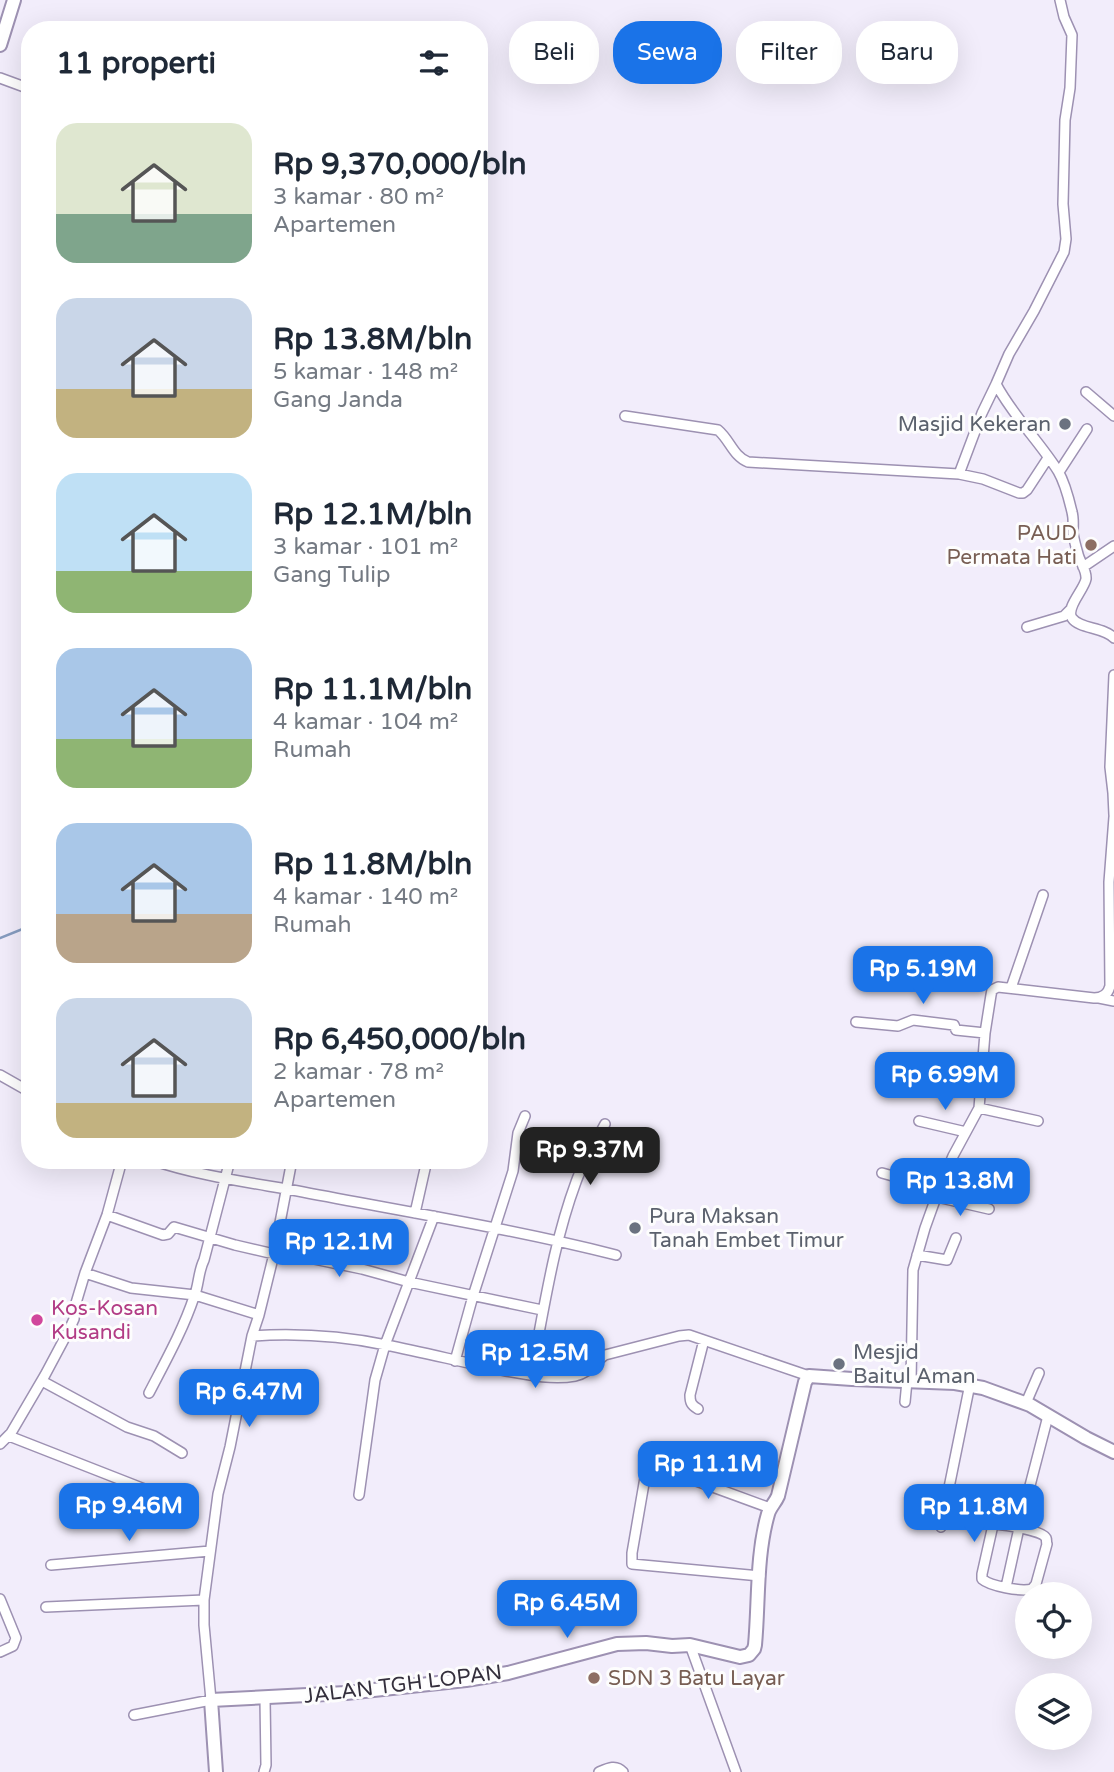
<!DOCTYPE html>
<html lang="id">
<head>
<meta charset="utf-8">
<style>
  :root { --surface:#fff; --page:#f6f6f7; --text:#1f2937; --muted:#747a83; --accent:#1a73e8 }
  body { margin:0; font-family:"Varela Round",sans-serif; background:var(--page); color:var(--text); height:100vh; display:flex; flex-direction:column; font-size:26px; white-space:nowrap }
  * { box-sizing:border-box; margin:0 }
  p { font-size:23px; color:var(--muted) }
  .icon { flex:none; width:38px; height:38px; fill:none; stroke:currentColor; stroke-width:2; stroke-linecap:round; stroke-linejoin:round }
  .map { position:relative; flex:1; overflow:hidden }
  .details { position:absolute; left:21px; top:21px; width:467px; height:1148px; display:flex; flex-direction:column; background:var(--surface); border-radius:28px; box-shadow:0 7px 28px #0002 }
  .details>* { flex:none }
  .hud { position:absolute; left:509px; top:21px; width:499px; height:63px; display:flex; gap:14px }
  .controls { position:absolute; left:1015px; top:1582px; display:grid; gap:14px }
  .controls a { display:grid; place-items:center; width:77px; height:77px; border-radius:50%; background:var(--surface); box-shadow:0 7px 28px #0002; font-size:35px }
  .price { position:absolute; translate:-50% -60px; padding:0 16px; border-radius:14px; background:var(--accent); color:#fff; font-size:23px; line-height:46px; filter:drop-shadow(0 2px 4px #0008) }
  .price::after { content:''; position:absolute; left:50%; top:42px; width:21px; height:16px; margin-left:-10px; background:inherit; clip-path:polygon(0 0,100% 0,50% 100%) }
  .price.current { background:#222; color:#fff }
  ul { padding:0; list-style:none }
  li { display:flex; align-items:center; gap:21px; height:175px; padding:0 35px }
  li span { display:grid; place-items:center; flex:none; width:196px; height:140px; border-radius:21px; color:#555 }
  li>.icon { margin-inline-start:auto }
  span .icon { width:84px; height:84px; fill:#fffc; stroke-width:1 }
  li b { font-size:30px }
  h2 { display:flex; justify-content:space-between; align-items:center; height:84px; padding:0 35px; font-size:30px }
  .tag { padding:0 24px; border-radius:28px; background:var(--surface); box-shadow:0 7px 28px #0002; font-size:24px; line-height:63px }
  .tag.current { background:var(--accent); color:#fff }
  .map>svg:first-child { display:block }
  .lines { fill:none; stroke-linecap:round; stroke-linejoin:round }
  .stream { stroke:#869cc0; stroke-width:2.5 }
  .street-casing { stroke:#9d91b2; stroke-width:12 }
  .secondary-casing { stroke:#9d91b2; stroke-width:16 }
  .street { stroke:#fff; stroke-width:9 }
  .secondary { stroke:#fff; stroke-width:12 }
  .worship-dot { fill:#6b7280; stroke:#fdfdfd; stroke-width:2.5 }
  .education-dot { fill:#8d6e63; stroke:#fdfdfd; stroke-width:2.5 }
  .hotel-dot { fill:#d1479c; stroke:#fdfdfd; stroke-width:2.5 }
  .labels { text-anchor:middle; stroke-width:6; stroke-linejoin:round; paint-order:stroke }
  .worship-label { font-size:21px; fill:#5b616d; stroke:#fdfdfd; text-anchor:start }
  .education-label { font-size:21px; fill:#785e54; stroke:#fdfdfd; text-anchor:end }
  .hotel-label { font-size:21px; fill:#b23c85; stroke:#fdfdfd; text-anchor:start }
  .street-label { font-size:21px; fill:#342f3c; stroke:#fdfdfd }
</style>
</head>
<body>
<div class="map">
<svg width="1114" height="1772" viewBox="0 0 1114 1772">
  <rect width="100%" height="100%" fill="#f2edfb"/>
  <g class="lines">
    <path class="stream" d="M0 938 30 926"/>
    <g class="street-casing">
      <path id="street" d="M0 78 30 89
        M996 384C1013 416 1039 441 1058 471 1065 483 1069 499 1072 512 1074 519 1073 526 1073 533 1074 540 1076 547 1078 554 1080 562 1087 571 1086 579 1084 590 1065 608 1072 618 1079 629 1104 627 1114 638
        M1086 392 1114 416
        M625 416 718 430C730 440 733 456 748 462L959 474 983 479 1019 493H1023L1027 490 1048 458
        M1059 472 1087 429
        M959 474 982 413 996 384 1009 354 1034 311 1064 252 1066 239 1063 204 1065 120 1070 88 1072 35 1064 17 1060 0
        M1083 567 1114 546
        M1027 627 1064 616 1070 610
        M1114 675 1110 767 1113 793 1114 815
        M1011 988 1043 895
        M1099 998 1114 1001
        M856 1022 898 1026 913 1020 954 1025 956 1030 985 1033
        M0 1075 30 1092
        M979 1108 1038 1121
        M919 1121 966 1132
        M152 1160C198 1176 254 1183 303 1192 407 1212 513 1229 616 1255
        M882 1173 939 1189
        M937 1197 989 1209
        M415 1213 427 1160
        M107 1215 163 1235 168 1234 174 1227 235 1245 274 1254 309 1258 362 1269 409 1282 542 1310
        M917 1255 947 1260 956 1238
        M85 1273 131 1288 195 1295 259 1315
        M252 1336C297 1333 342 1336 386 1345 426 1353 466 1363 506 1371 528 1375 553 1380 575 1376 590 1373 593 1363 605 1355L679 1336 689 1335 809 1376
        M455 1361 473 1296 513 1171 518 1133 525 1116
        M531 1375C544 1310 553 1244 576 1182 583 1162 595 1143 605 1124
        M42 1381 127 1427 154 1436 182 1453
        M911 1382 913 1270 925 1228 939 1189 953 1156 979 1108 985 1033 991 995 992 990 998 987 1094 998C1103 998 1108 994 1110 986L1109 882 1114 817
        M149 1393C165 1362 183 1330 194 1297 199 1285 198 1272 204 1260L230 1160
        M905 1402 907 1381
        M1026 1403 1039 1373
        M698 1409C691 1405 690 1402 690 1395L704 1340
        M9 1436 170 1499
        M0 1444 11 1433 45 1375 69 1330 74 1319 76 1303 85 1273 107 1215 122 1160
        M359 1495 375 1380 385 1345 434 1216
        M995 1524C1004 1525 1042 1530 1046 1538 1047 1540 1046 1542 1047 1544L1036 1584 1032 1589C1021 1592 990 1586 982 1579V1574L993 1525Z
        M941 1527 970 1384
        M51 1565 210 1551
        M760 1576 632 1564V1553L647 1466 650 1464 770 1508
        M1006 1587 1019 1528 1048 1416
        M0 1599 16 1638 13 1646 0 1652
        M46 1607 204 1600
        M690 1645 736 1772
        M134 1715 211 1700 204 1625V1600L218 1494 230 1447 252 1336 259 1315 274 1254 292 1160
        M264 1772 266 1765 265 1699
        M599 1772C608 1768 616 1764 623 1772"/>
    </g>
    <g class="secondary-casing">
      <path id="secondary" d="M0 45 14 0
        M216 1772 211 1700 346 1693 466 1680 508 1673 617 1644 646 1643 672 1646 690 1645 740 1657 749 1655 754 1649 755 1645C759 1602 756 1556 768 1514 770 1507 775 1503 778 1496L805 1382 809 1376 852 1379 955 1383 983 1388 1030 1405 1086 1438 1114 1452"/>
    </g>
    <use href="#street" class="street"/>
    <use href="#secondary" class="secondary"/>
  </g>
  <g class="worship-dot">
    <circle cx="1065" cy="424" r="7"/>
    <circle cx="635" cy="1228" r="7"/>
    <circle cx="839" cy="1364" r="7"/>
  </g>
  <g class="education-dot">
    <circle cx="1091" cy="545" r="7"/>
    <circle cx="594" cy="1678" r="7"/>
  </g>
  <circle class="hotel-dot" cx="37" cy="1320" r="7"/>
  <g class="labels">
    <g class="worship-label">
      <text x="1051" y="431" text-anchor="end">Masjid Kekeran</text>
      <text x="649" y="1223">Pura Maksan<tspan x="649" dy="24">Tanah Embet Timur</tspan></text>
      <text x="853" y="1359">Mesjid<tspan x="853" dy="24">Baitul Aman</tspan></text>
    </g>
    <g class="education-label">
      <text x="1077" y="540">PAUD<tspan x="1077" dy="24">Permata Hati</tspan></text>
      <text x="608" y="1685" text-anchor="start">SDN 3 Batu Layar</text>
    </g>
    <g class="hotel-label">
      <text x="51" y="1315">Kos-Kosan<tspan x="51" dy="24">Kusandi</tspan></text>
    </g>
    <g class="street-label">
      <text transform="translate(403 1684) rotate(-7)" y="7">JALAN TGH LOPAN</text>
    </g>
  </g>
</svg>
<div class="controls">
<a><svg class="icon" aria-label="locate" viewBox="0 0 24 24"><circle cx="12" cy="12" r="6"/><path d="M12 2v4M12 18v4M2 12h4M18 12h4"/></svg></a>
<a><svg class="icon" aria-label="layers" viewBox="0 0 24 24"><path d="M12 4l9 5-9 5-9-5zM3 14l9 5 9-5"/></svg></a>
</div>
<b class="price" style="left:923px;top:1006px">Rp 5.19M</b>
<b class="price" style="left:945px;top:1112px">Rp 6.99M</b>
<b class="price current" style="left:590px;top:1187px">Rp 9.37M</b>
<b class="price" style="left:960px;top:1218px">Rp 13.8M</b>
<b class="price" style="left:339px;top:1279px">Rp 12.1M</b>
<b class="price" style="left:535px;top:1390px">Rp 12.5M</b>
<b class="price" style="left:249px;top:1429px">Rp 6.47M</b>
<b class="price" style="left:708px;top:1501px">Rp 11.1M</b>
<b class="price" style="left:129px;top:1543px">Rp 9.46M</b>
<b class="price" style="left:974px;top:1544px">Rp 11.8M</b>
<b class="price" style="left:567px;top:1640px">Rp 6.45M</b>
<div class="hud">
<a class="tag">Beli</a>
<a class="tag current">Sewa</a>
<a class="tag">Filter</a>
<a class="tag">Baru</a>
</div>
<section class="details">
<h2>11 properti<svg class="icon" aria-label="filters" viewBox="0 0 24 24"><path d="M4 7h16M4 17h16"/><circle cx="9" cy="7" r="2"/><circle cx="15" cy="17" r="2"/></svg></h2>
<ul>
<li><span style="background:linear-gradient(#dfe7d0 65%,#7fa58c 0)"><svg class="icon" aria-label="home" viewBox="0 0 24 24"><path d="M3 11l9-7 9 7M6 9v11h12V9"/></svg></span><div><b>Rp 9,370,000/bln</b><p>3 kamar · 80 m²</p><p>Apartemen</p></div></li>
<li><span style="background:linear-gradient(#c9d6e8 65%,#c2b280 0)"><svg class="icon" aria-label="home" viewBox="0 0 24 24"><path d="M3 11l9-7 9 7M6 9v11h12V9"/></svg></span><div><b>Rp 13.8M/bln</b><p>5 kamar · 148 m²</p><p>Gang Janda</p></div></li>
<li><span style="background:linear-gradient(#bfe0f5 70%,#8fb573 0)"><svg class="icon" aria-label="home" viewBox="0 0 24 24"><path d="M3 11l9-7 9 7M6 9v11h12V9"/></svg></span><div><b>Rp 12.1M/bln</b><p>3 kamar · 101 m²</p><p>Gang Tulip</p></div></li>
<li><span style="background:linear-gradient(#a9c7e8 65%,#8fb573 0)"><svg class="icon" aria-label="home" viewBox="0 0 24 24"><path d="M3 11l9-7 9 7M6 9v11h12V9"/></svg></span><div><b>Rp 11.1M/bln</b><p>4 kamar · 104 m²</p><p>Rumah</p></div></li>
<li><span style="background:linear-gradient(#a9c7e8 65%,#b9a48a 0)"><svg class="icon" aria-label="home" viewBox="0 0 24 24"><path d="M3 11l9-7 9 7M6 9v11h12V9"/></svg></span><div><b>Rp 11.8M/bln</b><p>4 kamar · 140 m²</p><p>Rumah</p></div></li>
<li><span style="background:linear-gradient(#c9d6e8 75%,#c2b280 0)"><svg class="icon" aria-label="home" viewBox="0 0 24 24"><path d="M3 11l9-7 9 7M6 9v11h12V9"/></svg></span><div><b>Rp 6,450,000/bln</b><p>2 kamar · 78 m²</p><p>Apartemen</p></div></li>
</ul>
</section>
</div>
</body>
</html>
